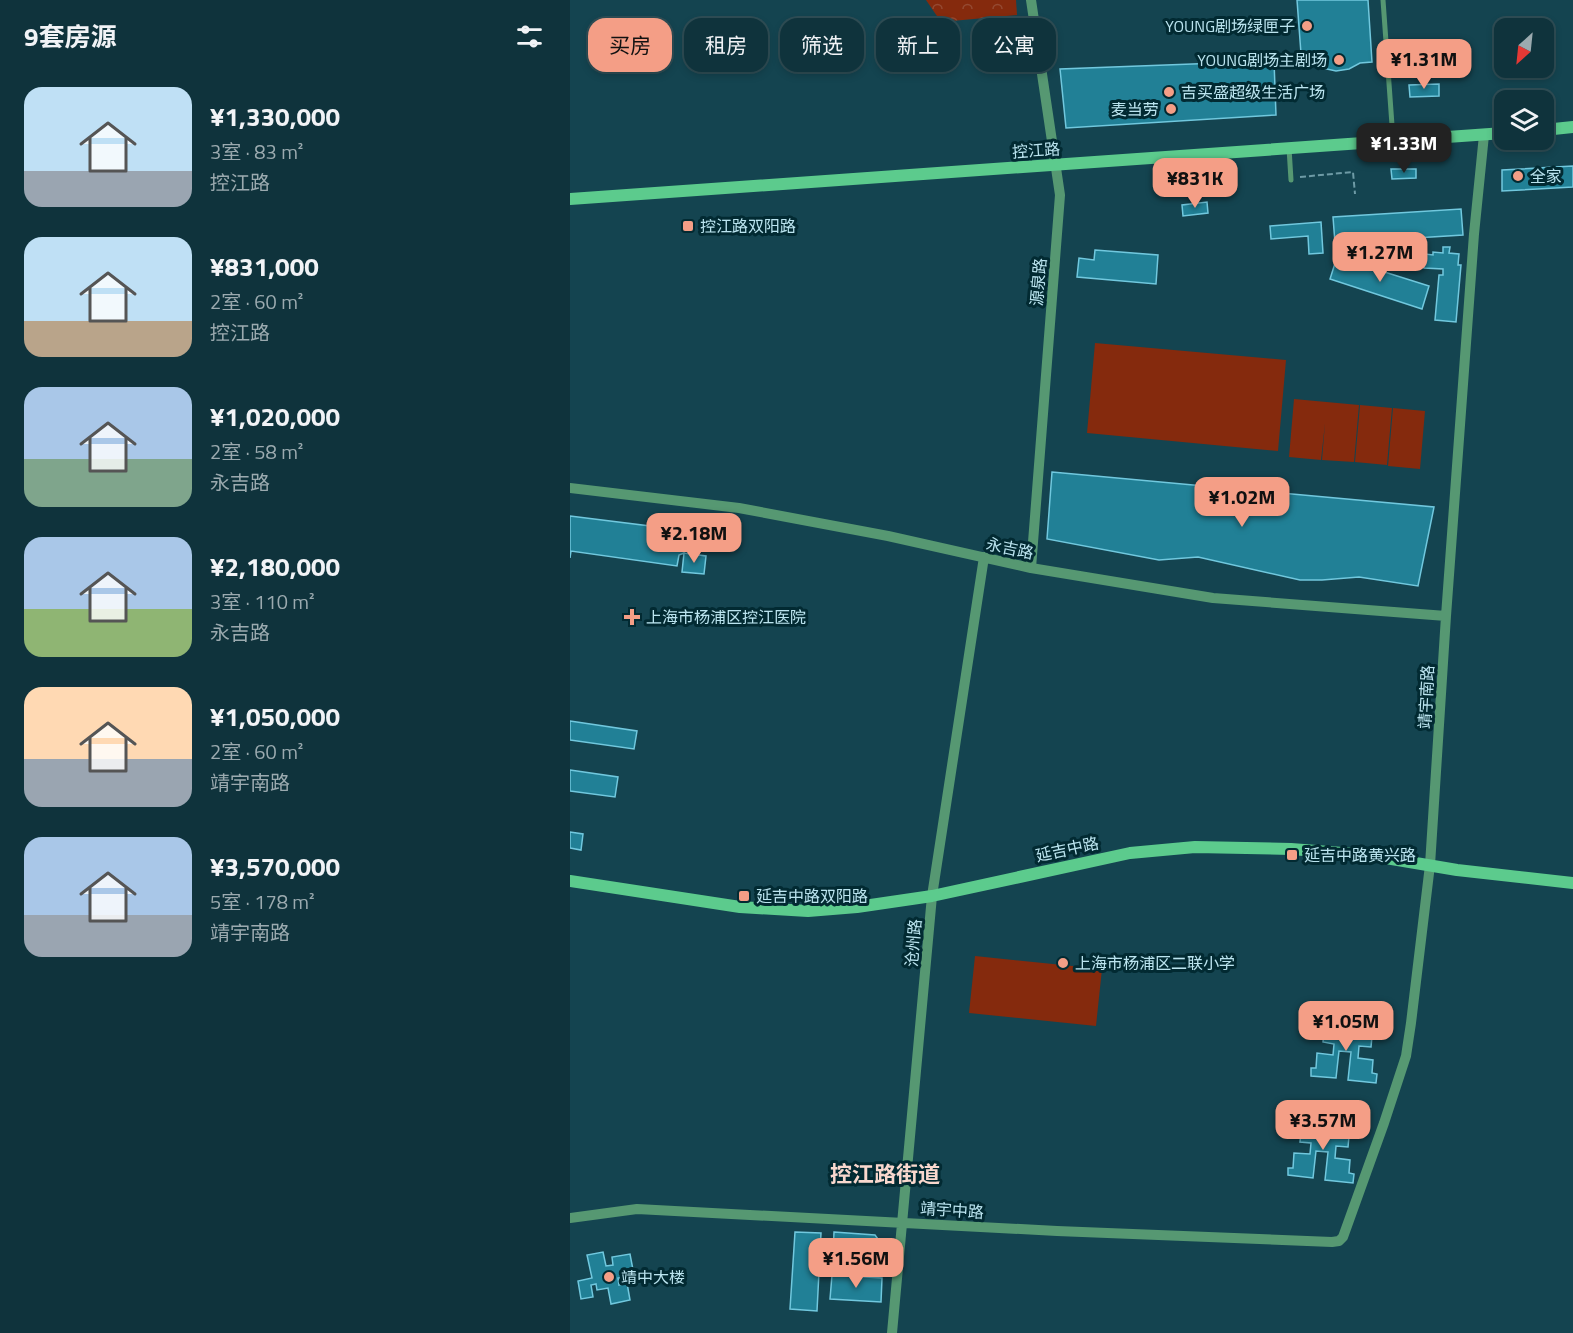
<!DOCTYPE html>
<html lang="zh">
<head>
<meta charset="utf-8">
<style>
  :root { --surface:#0f333c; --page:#183b43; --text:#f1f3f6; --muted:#9baaaf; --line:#2f4e56; --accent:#f49e86 }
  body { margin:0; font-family:"Titillium Web","Noto Sans SC",sans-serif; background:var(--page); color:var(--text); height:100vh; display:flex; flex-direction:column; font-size:22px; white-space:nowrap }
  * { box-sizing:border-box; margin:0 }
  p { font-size:20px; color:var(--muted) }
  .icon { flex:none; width:33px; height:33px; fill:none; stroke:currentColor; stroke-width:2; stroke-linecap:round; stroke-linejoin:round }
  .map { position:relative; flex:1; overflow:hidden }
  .sheet { display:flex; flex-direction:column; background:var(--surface); width:570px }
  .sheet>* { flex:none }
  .guide { position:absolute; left:18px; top:18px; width:570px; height:54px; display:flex; gap:12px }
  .needle { width:39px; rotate:207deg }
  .fabs { position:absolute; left:924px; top:18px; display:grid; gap:12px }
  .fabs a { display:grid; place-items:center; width:60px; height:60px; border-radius:12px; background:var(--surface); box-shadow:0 3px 9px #0003,0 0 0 2px var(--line); font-size:30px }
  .price { position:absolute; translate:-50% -51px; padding:0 14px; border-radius:12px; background:var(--accent); color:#111; font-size:20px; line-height:39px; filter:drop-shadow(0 2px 3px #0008) }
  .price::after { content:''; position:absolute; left:50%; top:36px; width:18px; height:14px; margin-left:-9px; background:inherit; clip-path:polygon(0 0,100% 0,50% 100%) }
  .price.on { background:#222; color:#fff }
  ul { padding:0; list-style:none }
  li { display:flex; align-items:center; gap:18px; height:150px; padding:0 24px }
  li span { display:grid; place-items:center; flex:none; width:168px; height:120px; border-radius:18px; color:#555 }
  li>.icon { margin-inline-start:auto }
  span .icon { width:72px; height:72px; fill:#fffc; stroke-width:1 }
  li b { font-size:26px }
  h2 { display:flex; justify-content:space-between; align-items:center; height:72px; padding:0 24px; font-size:26px }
  .chip { padding:0 21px; border-radius:18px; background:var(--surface); box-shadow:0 3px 9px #0003,0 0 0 2px var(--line); font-size:21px; line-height:54px }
  .chip.on { background:var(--accent); color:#111 }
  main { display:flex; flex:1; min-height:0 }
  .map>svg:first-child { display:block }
  .park { fill:url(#park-crowns) }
  .pitch { fill:#852a0d }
  .building { fill:#218096; stroke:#71c8de; stroke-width:1.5 }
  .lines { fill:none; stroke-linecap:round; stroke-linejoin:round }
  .path { stroke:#6e9ba6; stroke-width:2; stroke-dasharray:6 3; stroke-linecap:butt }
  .lane { stroke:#569872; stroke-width:5 }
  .street { stroke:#569872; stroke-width:10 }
  .secondary { stroke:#5ccb8d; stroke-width:12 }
  .poi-dot { fill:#f49e86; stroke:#022a32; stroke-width:2 }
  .labels { text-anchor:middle; stroke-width:6; stroke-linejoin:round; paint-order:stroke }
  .poi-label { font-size:16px; fill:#bbe4ef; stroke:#022a32; text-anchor:start }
  .street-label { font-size:16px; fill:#bbe4ef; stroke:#022a32 }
  .district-label { font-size:22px; font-weight:bold; fill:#f9d8ce; stroke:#022a32 }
</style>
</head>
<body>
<main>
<section class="sheet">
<h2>9套房源<svg class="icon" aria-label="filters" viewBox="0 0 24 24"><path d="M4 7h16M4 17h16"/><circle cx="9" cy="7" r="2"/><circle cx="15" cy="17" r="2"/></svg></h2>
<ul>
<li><span style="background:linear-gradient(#bfe0f5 70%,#9aa5b1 0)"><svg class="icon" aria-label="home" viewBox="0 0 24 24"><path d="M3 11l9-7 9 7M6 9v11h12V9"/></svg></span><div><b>¥1,330,000</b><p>3室 · 83 m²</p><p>控江路</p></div></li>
<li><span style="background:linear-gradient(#bfe0f5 70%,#b9a48a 0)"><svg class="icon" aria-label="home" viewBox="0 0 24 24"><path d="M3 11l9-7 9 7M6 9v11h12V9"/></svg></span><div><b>¥831,000</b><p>2室 · 60 m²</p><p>控江路</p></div></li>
<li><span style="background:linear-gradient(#a9c7e8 60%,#7fa58c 0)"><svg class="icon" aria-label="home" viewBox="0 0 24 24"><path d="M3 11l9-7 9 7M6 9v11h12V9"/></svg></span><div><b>¥1,020,000</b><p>2室 · 58 m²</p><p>永吉路</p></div></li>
<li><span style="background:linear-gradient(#a9c7e8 60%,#8fb573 0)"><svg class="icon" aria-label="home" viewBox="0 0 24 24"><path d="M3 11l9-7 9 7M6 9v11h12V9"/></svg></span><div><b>¥2,180,000</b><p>3室 · 110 m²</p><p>永吉路</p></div></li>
<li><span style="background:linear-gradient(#ffd9b3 60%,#9aa5b1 0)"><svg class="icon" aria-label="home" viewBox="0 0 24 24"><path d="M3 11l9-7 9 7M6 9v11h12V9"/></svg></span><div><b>¥1,050,000</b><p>2室 · 60 m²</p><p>靖宇南路</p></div></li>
<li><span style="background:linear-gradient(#a9c7e8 65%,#9aa5b1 0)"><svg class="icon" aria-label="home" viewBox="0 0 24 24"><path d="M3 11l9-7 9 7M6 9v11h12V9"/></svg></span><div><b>¥3,570,000</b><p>5室 · 178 m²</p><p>靖宇南路</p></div></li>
</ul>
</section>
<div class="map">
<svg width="1003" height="1333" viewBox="0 0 1003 1333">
  <defs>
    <pattern id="park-crowns" width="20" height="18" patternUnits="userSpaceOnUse" patternTransform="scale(1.5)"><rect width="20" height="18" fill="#852a0d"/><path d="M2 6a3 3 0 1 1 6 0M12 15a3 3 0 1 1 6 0" fill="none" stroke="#944931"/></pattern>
  </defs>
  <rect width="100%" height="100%" fill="#144450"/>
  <path class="park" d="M356 0H446L447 15 371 22Z"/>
  <path class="pitch" d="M525 343 716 360 708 451 517 433Z
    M724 399 789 405 784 462 752 460 755 423 751 460 719 457Z
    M790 405 822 408 817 465 785 462Z
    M823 408 855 411 850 469 818 466Z
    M405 956 532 969 526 1026 399 1013Z"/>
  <path class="building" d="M727 0H798L802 62 790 63 779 69 766 71 743 66 732 67Z
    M704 61 706 115 496 128 490 69Z
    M869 84V96L840 97 839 85Z
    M1003 166V187L932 191V170Z
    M821 169H846V178L822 179Z
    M637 202 638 213 613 216 612 205Z
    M891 209 893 235 765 243 763 217Z
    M751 222 753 253 739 254 738 236 701 239 700 226Z
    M873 247H880L879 253 889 254 888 265H891L886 322 865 320 869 275H873V269L854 268 855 254 863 255V252L873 253Z
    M525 250 588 255 586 284 507 277 509 258 524 260Z
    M767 257 859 286 852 309 760 279Z
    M482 472 864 507 848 586 789 577 752 580H730L628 557 589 560 477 539Z
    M0 516 112 530 111 539H116L114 553 109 555 107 566 1 551 0 558Z
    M114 553 136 556 134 574 112 572Z
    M0 721 67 731 64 749 0 740Z
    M0 770 48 777 45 797 0 791Z
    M0 832 13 834 11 850 0 848Z
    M755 1021 803 1026 801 1047 789 1046 788 1058 803 1060 802 1073 807 1074 806 1083 778 1080 781 1052 769 1051 766 1078 741 1076V1068H746L747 1053 763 1055 764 1044 753 1042Z
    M732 1120 780 1126 778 1147 766 1146 765 1158 780 1160 779 1173 784 1174 783 1183 755 1180 758 1152 746 1151 743 1178 718 1175V1168H723L724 1153 740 1154 741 1143 730 1142Z
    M225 1232 251 1233 247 1311 220 1309Z
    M264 1232 305 1235 313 1246 312 1258 263 1254Z
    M33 1252 36 1266 43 1265 42 1257 60 1254 64 1275 48 1278 49 1285 57 1283 60 1300 41 1304 38 1288 27 1290 26 1284 21 1285 23 1297 11 1299 8 1281 22 1278 17 1255Z
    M262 1275 312 1278 311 1302 260 1299Z"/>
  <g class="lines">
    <path class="path" d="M730 177 783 172 785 194"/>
    <path class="lane" d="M813 0 823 139
      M719 148 721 180"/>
    <path class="street" d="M0 488 169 508 318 536 461 568 643 598 876 616
      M461 568 490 195 461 0
      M0 1218 67 1209 487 1231 762 1242 769 1241 773 1237 814 1123 836 1056 841 1023 860 865 876 616 904 234 914 135
      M322 1333 362 896 414 557"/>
    <path class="secondary" d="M974 130 1003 127
      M0 199 934 133
      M0 881 170 907 238 911 287 907 362 896 560 853 625 847 721 849 798 855 887 870 1003 883"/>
  </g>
  <g class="poi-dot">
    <circle cx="737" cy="26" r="6"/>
    <circle cx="769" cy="60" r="6"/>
    <circle cx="599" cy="92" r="6"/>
    <circle cx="601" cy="109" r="6"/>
    <circle cx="948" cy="176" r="6"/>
    <rect x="112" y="220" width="12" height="12" rx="3"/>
    <path d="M59 608h6v6h6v6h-6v6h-6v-6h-6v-6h6z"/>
    <rect x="716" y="849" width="12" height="12" rx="3"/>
    <rect x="168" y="890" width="12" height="12" rx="3"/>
    <circle cx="493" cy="963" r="6"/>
    <circle cx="39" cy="1277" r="6"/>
  </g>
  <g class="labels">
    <g class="poi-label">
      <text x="725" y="32" text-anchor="end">YOUNG剧场绿匣子</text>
      <text x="757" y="66" text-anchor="end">YOUNG剧场主剧场</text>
      <text x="611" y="98">吉买盛超级生活广场</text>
      <text x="589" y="115" text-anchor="end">麦当劳</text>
      <text x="960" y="182">全家</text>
      <text x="130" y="232">控江路双阳路</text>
      <text x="76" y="623">上海市杨浦区控江医院</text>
      <text x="734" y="861">延吉中路黄兴路</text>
      <text x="186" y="902">延吉中路双阳路</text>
      <text x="505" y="969">上海市杨浦区二联小学</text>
      <text x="51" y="1283">靖中大楼</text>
    </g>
    <g class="street-label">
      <text transform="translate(466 150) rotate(-4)" y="6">控江路</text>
      <text transform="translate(468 282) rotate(-85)" y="6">源泉路</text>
      <text transform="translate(440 548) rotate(12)" y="6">永吉路</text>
      <text transform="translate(856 697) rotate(-87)" y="6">靖宇南路</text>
      <text transform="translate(497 849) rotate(-12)" y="6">延吉中路</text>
      <text transform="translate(343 943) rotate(-85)" y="6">沧州路</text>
      <text transform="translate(382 1210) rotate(4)" y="6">靖宇中路</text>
    </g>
    <g class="district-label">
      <text x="315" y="1182">控江路街道</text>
    </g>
  </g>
</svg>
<div class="fabs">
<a><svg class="needle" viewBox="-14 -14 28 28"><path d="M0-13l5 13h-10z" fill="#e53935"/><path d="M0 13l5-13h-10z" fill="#9baaaf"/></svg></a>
<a><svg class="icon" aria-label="layers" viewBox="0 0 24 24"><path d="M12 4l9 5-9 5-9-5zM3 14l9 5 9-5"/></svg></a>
</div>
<b class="price" style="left:854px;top:90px">¥1.31M</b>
<b class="price on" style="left:834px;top:174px">¥1.33M</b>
<b class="price" style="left:625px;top:209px">¥831K</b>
<b class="price" style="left:810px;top:283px">¥1.27M</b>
<b class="price" style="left:672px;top:528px">¥1.02M</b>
<b class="price" style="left:124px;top:564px">¥2.18M</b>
<b class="price" style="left:776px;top:1052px">¥1.05M</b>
<b class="price" style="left:753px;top:1151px">¥3.57M</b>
<b class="price" style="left:286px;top:1289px">¥1.56M</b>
<div class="guide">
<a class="chip on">买房</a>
<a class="chip">租房</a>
<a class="chip">筛选</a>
<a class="chip">新上</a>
<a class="chip">公寓</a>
</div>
</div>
</main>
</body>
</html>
